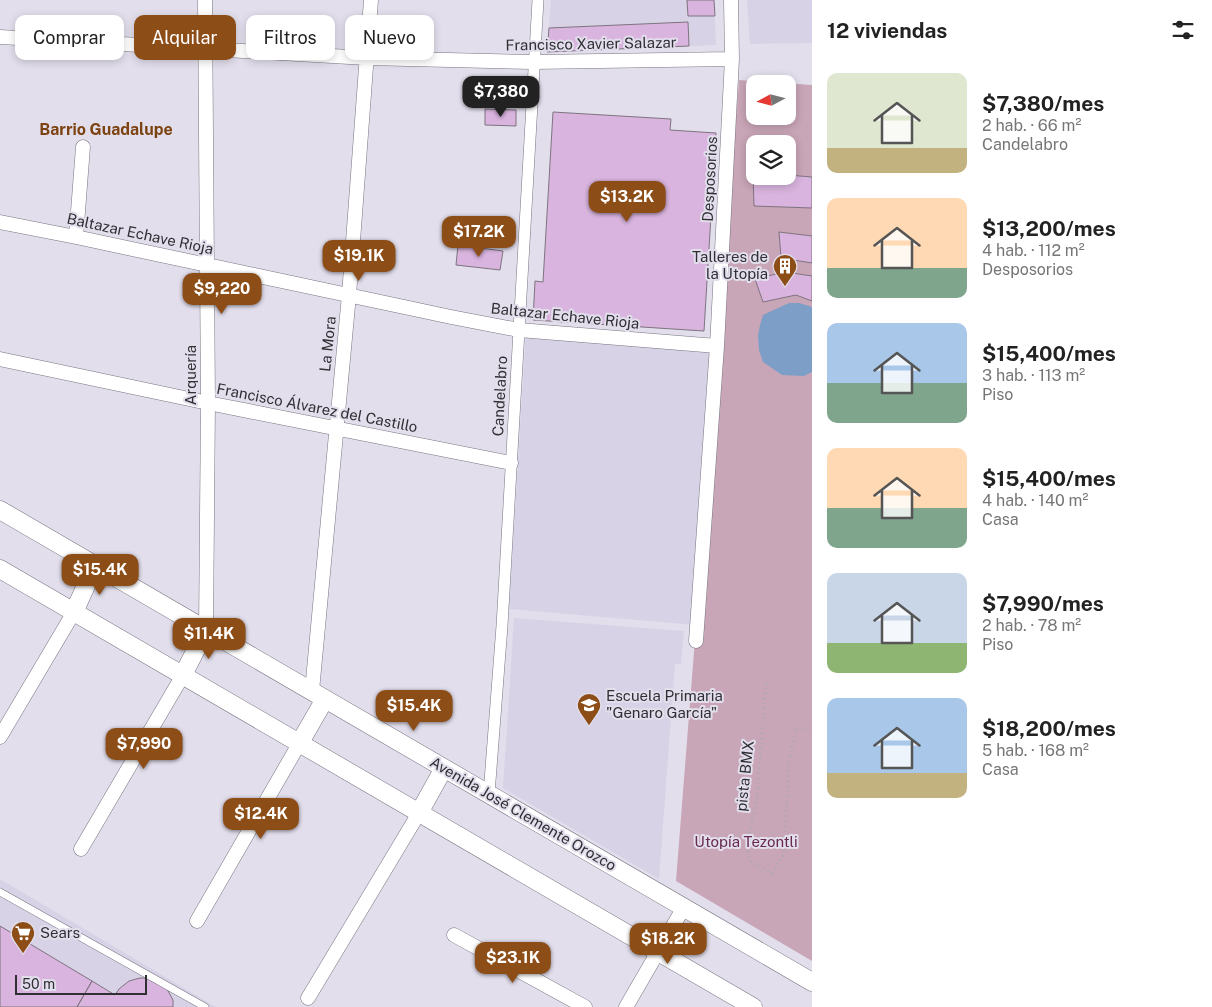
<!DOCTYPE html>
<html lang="es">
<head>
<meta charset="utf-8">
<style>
  :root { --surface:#fff; --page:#f2f2f2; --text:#222; --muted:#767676; --accent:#8d4d17 }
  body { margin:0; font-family:"Public Sans",sans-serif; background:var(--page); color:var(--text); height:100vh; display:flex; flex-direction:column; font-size:19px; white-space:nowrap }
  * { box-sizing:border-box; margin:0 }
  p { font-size:16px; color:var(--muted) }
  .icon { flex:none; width:28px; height:28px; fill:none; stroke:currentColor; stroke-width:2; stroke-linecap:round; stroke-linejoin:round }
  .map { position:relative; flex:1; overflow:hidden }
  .side { display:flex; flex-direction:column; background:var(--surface); width:400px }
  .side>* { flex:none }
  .hud { position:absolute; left:15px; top:15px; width:475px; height:45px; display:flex; gap:10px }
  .needle { width:32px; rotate:263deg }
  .buttons { position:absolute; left:746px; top:75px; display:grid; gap:10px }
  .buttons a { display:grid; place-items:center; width:50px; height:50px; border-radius:10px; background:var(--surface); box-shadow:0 2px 8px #0003; font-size:25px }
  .scale { position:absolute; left:15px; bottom:12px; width:132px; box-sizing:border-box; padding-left:5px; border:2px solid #302f34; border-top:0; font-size:14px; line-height:18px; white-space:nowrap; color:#302f34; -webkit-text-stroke:4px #e2deec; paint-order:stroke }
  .price { position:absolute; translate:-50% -42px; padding:0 11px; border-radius:10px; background:var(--accent); color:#fff; font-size:16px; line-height:32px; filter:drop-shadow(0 1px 2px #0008) }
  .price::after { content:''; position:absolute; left:50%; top:30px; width:15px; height:11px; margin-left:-8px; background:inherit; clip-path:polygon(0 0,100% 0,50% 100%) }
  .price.active { background:#222; color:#fff }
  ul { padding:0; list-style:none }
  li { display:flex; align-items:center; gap:15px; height:125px; padding:0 15px }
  li span { display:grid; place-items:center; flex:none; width:140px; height:100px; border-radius:10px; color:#555 }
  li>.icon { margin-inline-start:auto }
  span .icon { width:60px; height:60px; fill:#fffc; stroke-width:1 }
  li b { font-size:21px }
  h2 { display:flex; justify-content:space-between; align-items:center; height:60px; padding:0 15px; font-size:21px }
  .chip { padding:0 18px; border-radius:10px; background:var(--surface); box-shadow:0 2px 8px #0003; font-size:18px; line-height:45px }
  .chip.active { background:var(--accent); color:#fff }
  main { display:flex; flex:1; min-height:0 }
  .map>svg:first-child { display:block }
  .built { fill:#d8d2e7 }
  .green { fill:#c8a5b7; fill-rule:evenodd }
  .water { fill:#7c9ec7 }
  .building { fill:#d9b4de; stroke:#7e747f }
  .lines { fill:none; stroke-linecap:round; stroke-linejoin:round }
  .service-casing { stroke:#787481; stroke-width:8 }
  .pedestrian-casing { stroke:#787481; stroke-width:12 }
  .minor-casing { stroke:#787481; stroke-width:15 }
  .tertiary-casing { stroke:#787481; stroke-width:19 }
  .path { stroke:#aca9b4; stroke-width:3; stroke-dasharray:1 4; stroke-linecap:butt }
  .service { stroke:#fff; stroke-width:7 }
  .pedestrian { stroke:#fff; stroke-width:11 }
  .minor { stroke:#fff; stroke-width:14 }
  .tertiary { stroke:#fff; stroke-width:18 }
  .labels { text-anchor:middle; stroke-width:4; stroke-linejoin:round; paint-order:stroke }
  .street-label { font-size:15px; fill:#302f34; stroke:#e2deec }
  .poi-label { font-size:15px; fill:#302f34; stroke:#e2deec; text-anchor:start }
  .park-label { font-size:15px; fill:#68294f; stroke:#e2deec }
  .neighbourhood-label { font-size:16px; font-weight:bold; fill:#7c420f; stroke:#e2deec }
</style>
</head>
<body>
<main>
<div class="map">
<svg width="812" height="1007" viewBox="0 0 812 1007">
  <rect width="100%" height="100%" fill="#e2deec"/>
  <path class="built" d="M551 0H714L716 45 547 52Z
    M747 0H812V43L750 44Z
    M526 331 717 347 696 625 509 609Z
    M514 618 684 631 681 664H675L659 879 503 788Z
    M0 879 216 1007H0Z"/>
  <path class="green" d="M739 80 812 85V961L676 881ZM755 84H788V116H755ZM755 144H788V176H755Z"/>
  <path class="water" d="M789 303H799L812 307V372L804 376 782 375 763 362 759 350 758 336 760 325 763 315Z"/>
  <path class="building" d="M687 0H714L715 16H688Z
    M688 22 689 46 547 52 549 28Z
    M485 109 516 110V126L485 125Z
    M553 112 671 119 670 130 716 133 704 331 533 320 535 281 543 282Z
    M753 172H755V176L788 175 812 177V208L754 206Z
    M779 232 812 236V263L781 258Z
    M458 245 503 251 500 270 456 265Z
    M785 272 812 276V301L796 295 763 302 755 279Z
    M0 926 92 981 77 1007H0Z
    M140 978H146L167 989 173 1000V1007H77L92 981 115 995 119 989 129 981Z"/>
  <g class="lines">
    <g class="service-casing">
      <path id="service" d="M0 892 205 1007"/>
    </g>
    <g class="pedestrian-casing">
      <path id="pedestrian" d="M489 794 502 626 538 0"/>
    </g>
    <g class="minor-casing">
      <path id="minor" d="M205 0 208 403 206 630
        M0 37 367 58 533 62 732 59
        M0 222 76 237 451 317 519 330 717 346
        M76 237 83 147
        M0 359 208 403 511 463
        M696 641 717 346 732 59 731 0
        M312 691 349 295 371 0
        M0 737 74 612
        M81 849 183 675
        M197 921 299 744
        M454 935 585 1007
        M308 998 419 813
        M626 1007 684 907"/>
    </g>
    <g class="tertiary-casing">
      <path id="tertiary" d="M0 510 812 982
        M0 569 753 1007
        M74 612 95 566
        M183 675 206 630
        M299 744 325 699
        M419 813 444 768"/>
    </g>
    <path class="path" d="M766 683 757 798 746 848 751 862 772 873 784 854 789 761 796 729 812 728"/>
    <use href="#service" class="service"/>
    <use href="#pedestrian" class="pedestrian"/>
    <use href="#minor" class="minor"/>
    <use href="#tertiary" class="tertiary"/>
  </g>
  <defs>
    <g id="building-pin" transform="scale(1.25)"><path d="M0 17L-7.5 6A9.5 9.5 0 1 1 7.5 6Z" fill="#8d4d17" stroke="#e2deec"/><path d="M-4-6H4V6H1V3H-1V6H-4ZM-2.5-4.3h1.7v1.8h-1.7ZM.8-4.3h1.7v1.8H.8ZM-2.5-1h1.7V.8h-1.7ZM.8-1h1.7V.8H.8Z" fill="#fff"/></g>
    <g id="school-pin" transform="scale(1.25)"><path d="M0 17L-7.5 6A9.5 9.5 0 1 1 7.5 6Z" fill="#8d4d17" stroke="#e2deec"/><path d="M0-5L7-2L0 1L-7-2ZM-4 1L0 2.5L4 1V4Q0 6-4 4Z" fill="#fff"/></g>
    <g id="supermarket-pin" transform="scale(1.25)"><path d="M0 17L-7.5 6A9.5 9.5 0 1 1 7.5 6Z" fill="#8d4d17" stroke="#e2deec"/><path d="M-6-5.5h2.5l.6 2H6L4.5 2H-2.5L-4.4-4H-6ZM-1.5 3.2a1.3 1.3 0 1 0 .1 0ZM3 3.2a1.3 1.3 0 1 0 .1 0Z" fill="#fff"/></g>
  </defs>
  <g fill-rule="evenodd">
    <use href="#building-pin" x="785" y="266"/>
    <use href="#school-pin" x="589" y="705"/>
    <use href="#supermarket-pin" x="23" y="933"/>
  </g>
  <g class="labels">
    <g class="street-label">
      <text transform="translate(591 44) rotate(-1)" y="5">Francisco Xavier Salazar</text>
      <text transform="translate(710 179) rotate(-87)" y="5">Desposorios</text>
      <text transform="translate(140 234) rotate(12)" y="5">Baltazar Echave Rioja</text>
      <text transform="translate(565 316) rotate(6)" y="5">Baltazar Echave Rioja</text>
      <text transform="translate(328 344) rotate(-84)" y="5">La Mora</text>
      <text transform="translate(191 375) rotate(-90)" y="5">Arquería</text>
      <text transform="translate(500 396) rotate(-87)" y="5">Candelabro</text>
      <text transform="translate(317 408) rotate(11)" y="5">Francisco Álvarez del Castillo</text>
      <text transform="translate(745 776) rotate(-84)" y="5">pista BMX</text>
      <text transform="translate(523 814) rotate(30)" y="5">Avenida José Clemente Orozco</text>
    </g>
    <g class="poi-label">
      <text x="768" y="262" text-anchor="end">Talleres de<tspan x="768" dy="17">la Utopía</tspan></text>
      <text x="606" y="701">Escuela Primaria<tspan x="606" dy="17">"Genaro García"</tspan></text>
      <text x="40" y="938">Sears</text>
    </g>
    <g class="park-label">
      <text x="746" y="847">Utopía Tezontli</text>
    </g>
    <g class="neighbourhood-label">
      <text x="106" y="135">Barrio Guadalupe</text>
    </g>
  </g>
</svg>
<div class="buttons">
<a><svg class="needle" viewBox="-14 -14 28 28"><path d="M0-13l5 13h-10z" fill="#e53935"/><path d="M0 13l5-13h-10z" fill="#767676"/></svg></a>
<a><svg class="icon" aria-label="layers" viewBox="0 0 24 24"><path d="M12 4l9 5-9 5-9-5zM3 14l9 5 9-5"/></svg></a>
</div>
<div class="scale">50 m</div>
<b class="price active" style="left:501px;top:118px">$7,380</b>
<b class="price" style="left:627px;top:223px">$13.2K</b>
<b class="price" style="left:479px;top:258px">$17.2K</b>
<b class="price" style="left:359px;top:282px">$19.1K</b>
<b class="price" style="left:222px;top:315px">$9,220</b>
<b class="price" style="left:100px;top:596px">$15.4K</b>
<b class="price" style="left:209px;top:660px">$11.4K</b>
<b class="price" style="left:414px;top:732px">$15.4K</b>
<b class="price" style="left:144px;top:770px">$7,990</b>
<b class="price" style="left:261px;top:840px">$12.4K</b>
<b class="price" style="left:668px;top:965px">$18.2K</b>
<b class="price" style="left:513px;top:984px">$23.1K</b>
<div class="hud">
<a class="chip">Comprar</a>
<a class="chip active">Alquilar</a>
<a class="chip">Filtros</a>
<a class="chip">Nuevo</a>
</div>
</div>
<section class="side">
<h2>12 viviendas<svg class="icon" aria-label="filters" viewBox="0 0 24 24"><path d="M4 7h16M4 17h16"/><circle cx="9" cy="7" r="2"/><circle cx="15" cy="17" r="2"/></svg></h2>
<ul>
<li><span style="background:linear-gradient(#dfe7d0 75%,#c2b280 0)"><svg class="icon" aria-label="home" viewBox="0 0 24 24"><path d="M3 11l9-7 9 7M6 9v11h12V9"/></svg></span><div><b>$7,380/mes</b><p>2 hab. · 66 m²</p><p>Candelabro</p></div></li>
<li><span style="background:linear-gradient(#ffd9b3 70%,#7fa58c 0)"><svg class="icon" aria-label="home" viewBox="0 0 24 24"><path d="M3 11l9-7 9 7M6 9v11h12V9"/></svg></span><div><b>$13,200/mes</b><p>4 hab. · 112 m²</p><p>Desposorios</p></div></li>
<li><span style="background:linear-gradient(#a9c7e8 60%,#7fa58c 0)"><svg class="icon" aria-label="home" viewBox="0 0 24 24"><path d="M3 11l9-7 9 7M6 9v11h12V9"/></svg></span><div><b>$15,400/mes</b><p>3 hab. · 113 m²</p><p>Piso</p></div></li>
<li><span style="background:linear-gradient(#ffd9b3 60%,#7fa58c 0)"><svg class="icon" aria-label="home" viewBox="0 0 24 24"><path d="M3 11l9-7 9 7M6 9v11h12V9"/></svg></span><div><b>$15,400/mes</b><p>4 hab. · 140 m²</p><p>Casa</p></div></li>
<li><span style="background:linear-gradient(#c9d6e8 70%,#8fb573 0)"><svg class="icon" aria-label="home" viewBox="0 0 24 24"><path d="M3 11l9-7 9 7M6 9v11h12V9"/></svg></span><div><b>$7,990/mes</b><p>2 hab. · 78 m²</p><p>Piso</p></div></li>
<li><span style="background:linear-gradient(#a9c7e8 75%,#c2b280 0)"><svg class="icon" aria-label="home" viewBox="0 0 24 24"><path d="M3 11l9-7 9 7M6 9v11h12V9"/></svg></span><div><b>$18,200/mes</b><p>5 hab. · 168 m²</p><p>Casa</p></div></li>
</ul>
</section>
</main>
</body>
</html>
